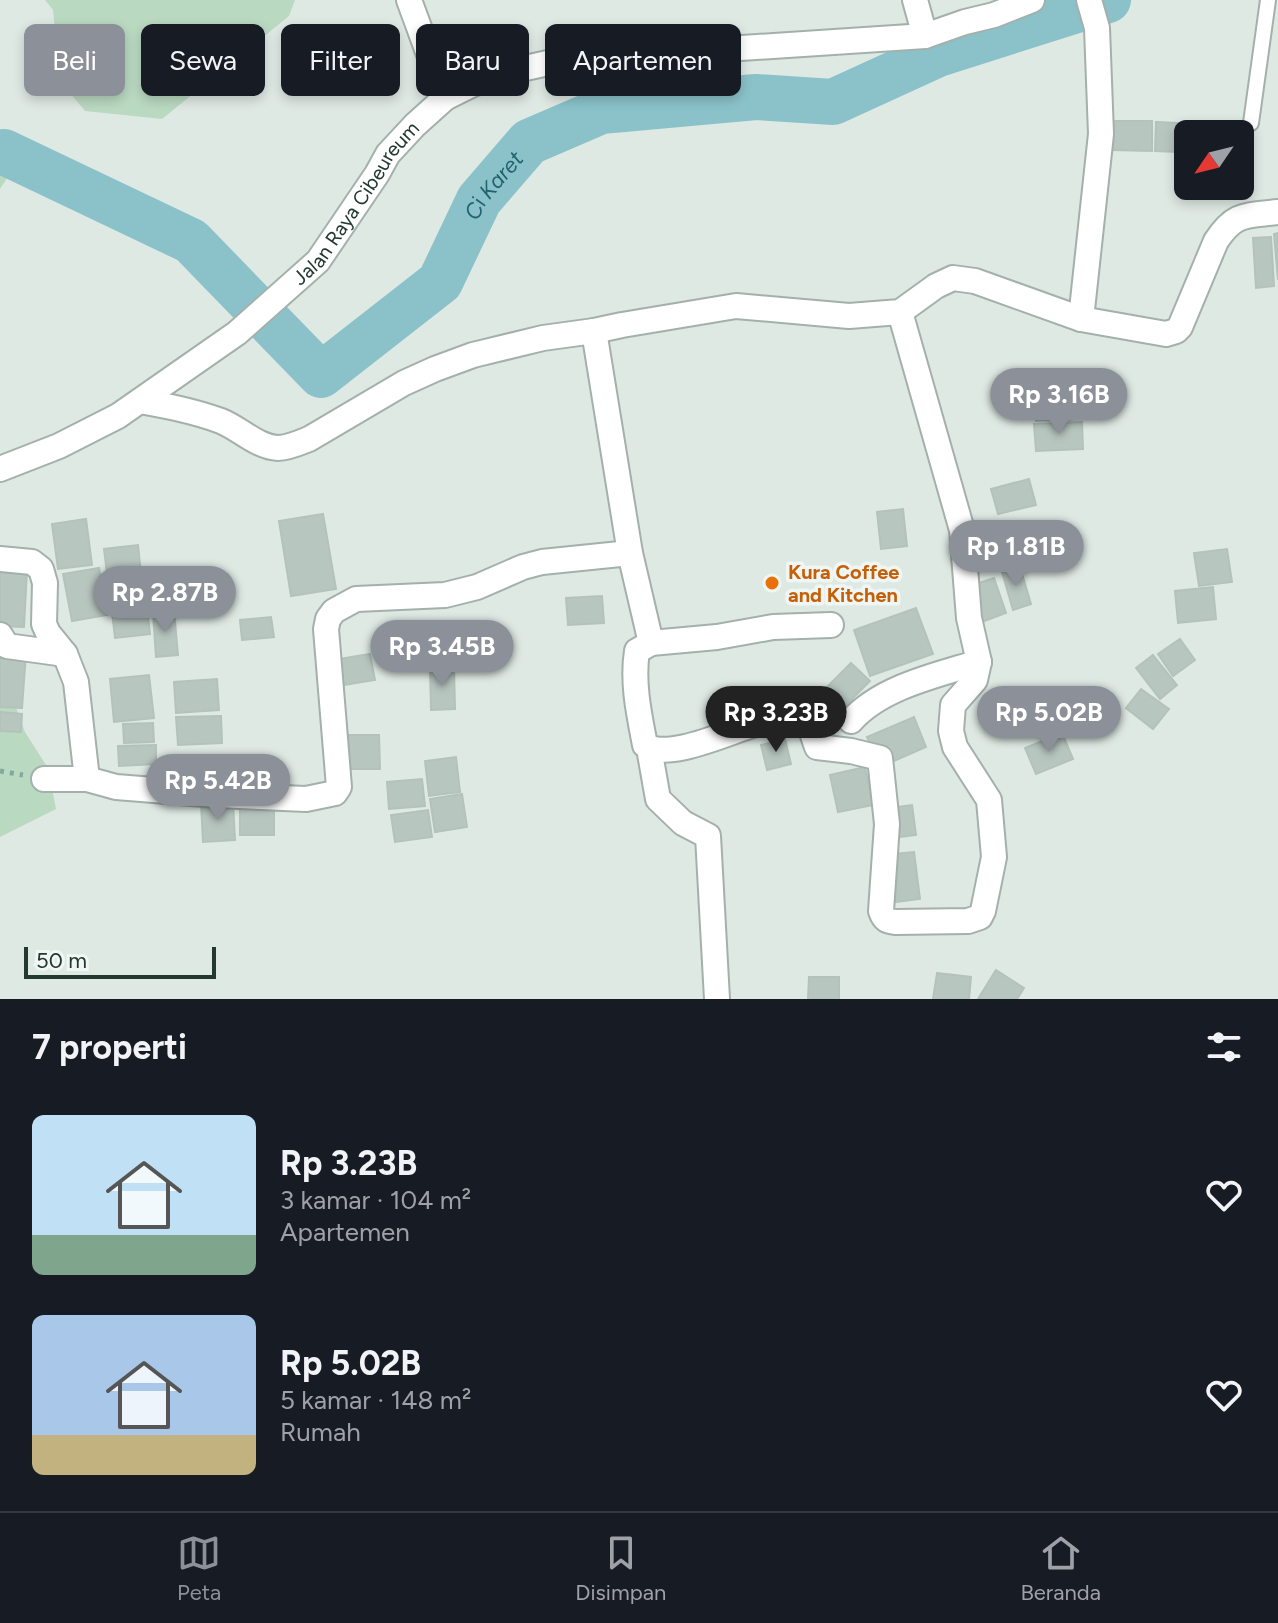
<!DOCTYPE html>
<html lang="id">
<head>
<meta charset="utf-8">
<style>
  :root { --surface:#171b24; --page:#20242c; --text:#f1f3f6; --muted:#9ea1a6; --line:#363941; --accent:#8c9099 }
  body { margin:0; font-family:Figtree,sans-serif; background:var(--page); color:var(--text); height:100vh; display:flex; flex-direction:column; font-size:30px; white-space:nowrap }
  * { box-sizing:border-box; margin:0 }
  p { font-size:26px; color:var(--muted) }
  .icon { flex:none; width:44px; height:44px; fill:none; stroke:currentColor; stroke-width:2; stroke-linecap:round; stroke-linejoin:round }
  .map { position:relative; height:999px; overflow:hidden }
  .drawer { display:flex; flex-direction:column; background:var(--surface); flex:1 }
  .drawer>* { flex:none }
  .banner { position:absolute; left:24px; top:24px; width:800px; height:72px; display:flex; gap:16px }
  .needle { width:52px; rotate:235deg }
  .fabs { position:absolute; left:1174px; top:120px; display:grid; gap:16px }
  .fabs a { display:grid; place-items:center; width:80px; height:80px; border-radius:12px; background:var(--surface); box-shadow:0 4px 12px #0003; font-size:40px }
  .scale { position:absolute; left:24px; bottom:20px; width:192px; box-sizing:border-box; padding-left:8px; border:4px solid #223831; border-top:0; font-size:22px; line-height:28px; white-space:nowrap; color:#223831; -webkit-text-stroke:6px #eff6f3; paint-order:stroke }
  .price { position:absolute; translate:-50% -68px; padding:0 18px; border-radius:28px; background:var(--accent); color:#fff; font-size:26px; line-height:52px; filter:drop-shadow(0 2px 4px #0008) }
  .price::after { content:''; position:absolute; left:50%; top:48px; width:24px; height:18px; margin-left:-12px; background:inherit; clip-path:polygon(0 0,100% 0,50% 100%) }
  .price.selected { background:#222; color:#fff }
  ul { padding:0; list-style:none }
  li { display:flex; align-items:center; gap:24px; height:200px; padding:0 32px }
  li span { display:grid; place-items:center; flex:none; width:224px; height:160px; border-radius:12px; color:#555 }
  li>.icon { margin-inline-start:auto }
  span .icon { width:96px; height:96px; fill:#fffc; stroke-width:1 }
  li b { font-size:34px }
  h2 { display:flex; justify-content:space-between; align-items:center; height:96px; padding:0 32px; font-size:34px }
  .pill { padding:0 28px; border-radius:12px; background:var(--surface); box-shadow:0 4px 12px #0003; font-size:28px; line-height:72px }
  .pill.selected { background:var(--accent); color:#fff }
  .dock { display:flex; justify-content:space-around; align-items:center; height:112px; border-top:2px solid var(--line); background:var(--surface); font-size:22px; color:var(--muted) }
  .dock a { display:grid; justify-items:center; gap:4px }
  .dock .selected { color:var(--accent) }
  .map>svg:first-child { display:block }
  .green { fill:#bad9c1 }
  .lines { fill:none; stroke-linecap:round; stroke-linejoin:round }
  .river { stroke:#8bc2ca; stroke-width:46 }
  .building { fill:#b8c6c0; stroke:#b3c2bb; stroke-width:2 }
  .service-casing { stroke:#a3b0ab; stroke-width:18 }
  .minor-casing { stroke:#a3b0ab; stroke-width:28 }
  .path { stroke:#82aa9c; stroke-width:5; stroke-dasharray:4 6; stroke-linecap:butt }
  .service { stroke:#fff; stroke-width:14 }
  .minor { stroke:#fff; stroke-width:24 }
  .food-dot { fill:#e8710a; stroke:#eff6f3; stroke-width:3 }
  .labels { text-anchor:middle; stroke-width:7; stroke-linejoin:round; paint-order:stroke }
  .street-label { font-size:20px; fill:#223831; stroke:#eff6f3 }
  .food-label { font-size:20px; font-weight:bold; fill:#c56008; stroke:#eff6f3; text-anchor:start }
  .water-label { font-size:22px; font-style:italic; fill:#22646e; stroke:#eff6f3 }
</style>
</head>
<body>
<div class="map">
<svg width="1278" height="999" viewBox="0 0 1278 999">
  <rect width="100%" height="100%" fill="#dfe9e4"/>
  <path class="green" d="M45 0H295L289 16 162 119 85 111 60 81 53 10Z
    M0 132 20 158 0 189Z
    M0 664 25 732 48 768 56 809 0 837Z"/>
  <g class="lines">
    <path class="river" id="s1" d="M0 153 4 152 191 241 321 375 440 282 479 200 529 142 601 111 756 97 833 102 938 54 1108 0"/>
  </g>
  <path class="building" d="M1111 121H1152V151L1111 150Z
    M1156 122 1178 123V152L1155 151Z
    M1278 233V280L1274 234Z
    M1271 237 1274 286 1256 288 1253 238Z
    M1076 390 1077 419 1036 421 1035 391Z
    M1082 422 1083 449 1036 451 1034 424Z
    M1029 479 1036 505 998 514 991 489Z
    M903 509 907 546 881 549 877 512Z
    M323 514 336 589 291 596 279 521Z
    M86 519 92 565 58 569 52 524Z
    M138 545 144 603 111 606 104 549Z
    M1227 549 1232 582 1199 586 1194 553Z
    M1020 567 1031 604 1013 610 1002 572Z
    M0 568 27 570 24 627 0 626Z
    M99 568 107 615 72 621 63 574Z
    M994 578 1006 613 982 622 970 586Z
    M1213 587 1216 619 1178 623 1175 591Z
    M602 596 604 623 568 625 566 598Z
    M147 608 150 634 115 638 112 612Z
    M916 608 933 654 870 676 854 630Z
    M174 611 178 655 156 657 153 613Z
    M271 617 274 637 242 640 240 620Z
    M1180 639 1195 660 1173 676 1158 654Z
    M0 651 26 653 22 708 0 707Z
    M370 654 375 680 337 686 333 660Z
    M1153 655 1177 685 1160 699 1136 668Z
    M851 663 870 681 841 710 823 691Z
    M454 666 455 709 431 710 430 667Z
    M149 675 154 718 114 722 110 679Z
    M217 679 219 710 176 713 174 682Z
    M1141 689 1169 709 1153 729 1126 708Z
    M0 712 22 714 21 732 0 731Z
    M221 716 222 743 178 745 176 717Z
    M914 717 926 747 880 767 867 737Z
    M153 723 154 742 124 743 123 724Z
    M1062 733 1073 759 1036 774 1025 748Z
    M346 735H379L380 769H347Z
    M785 739 791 764 767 770 761 745Z
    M156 745V764L119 766 118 746Z
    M456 757 460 792 429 796 425 761Z
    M865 767 873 805 838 812 830 775Z
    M422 779 425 806 389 809 387 782Z
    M462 794 467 827 435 832 430 799Z
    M233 802 235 840 203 842 201 803Z
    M240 803H274V835H240Z
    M912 805 916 835 878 840 874 810Z
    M428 810 432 837 395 842 391 815Z
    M914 852 920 899 889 903 884 855Z
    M996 970 1024 988 1017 999H978Z
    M937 973 971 977 969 999H933Z
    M809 977H839V999H808Z"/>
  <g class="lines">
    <g class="service-casing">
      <path id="service" d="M1251 123 1268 0"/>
    </g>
    <g class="minor-casing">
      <g id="minor">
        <path d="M409 0 445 98"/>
        <path d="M915 0 925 36"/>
        <path d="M1081 319 1101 134 1097 28 1089 0"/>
        <path d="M594 331 630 553 651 643 637 651C632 682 639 714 645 745 668 761 728 732 753 725 769 721 786 718 803 718L810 727 817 747 851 751 880 758 887 824 881 911C884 920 887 921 896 922L968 921 980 917 983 911 994 857 989 800 955 747 951 731 953 705 975 680 979 662 969 618 962 530 900 312"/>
        <path d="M140 401C167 406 194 411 221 421 239 428 257 447 278 448 288 448 299 443 309 439L404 383 435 369 473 355 543 338 594 331 622 325 736 306 849 316 900 312 936 286 953 278 975 281 1081 319 1166 334 1176 331 1180 327 1216 241C1235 212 1246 216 1278 212"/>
        <path id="s2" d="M0 469 59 446 118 416 237 333 318 261 377 174 388 154 415 125 445 98 469 86 494 75 548 63 650 54 925 36 965 22 994 15 1032 0"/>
        <path d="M0 559 32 562 41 569 45 583 44 624 48 633 65 654 76 682 87 779"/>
        <path d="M0 635 7 646 65 654"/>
        <path d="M651 643 717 637 773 627 831 625"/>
        <path d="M851 721C881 687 937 675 979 662"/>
        <path d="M649 748 658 799 683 823 708 836 717 999"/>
        <path d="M44 779H87L116 787 217 795 306 799 335 793 339 787 326 629 328 619 334 611 356 599 445 595 477 587 523 567 542 562 630 553"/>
      </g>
    </g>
    <path class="path" d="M0 771 23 775"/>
    <use href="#service" class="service"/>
    <use href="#minor" class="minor"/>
  </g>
  <circle class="food-dot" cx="772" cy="583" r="8"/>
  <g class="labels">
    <g class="street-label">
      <text dy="7" stroke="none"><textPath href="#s2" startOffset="452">Jalan Raya Cibeureum</textPath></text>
    </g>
    <g class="food-label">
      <text x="788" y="579">Kura Coffee<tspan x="788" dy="23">and Kitchen</tspan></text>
    </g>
    <g class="water-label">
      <text dy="8" stroke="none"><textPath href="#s1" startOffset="660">Ci Karet</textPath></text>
    </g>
  </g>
</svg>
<div class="fabs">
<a><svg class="needle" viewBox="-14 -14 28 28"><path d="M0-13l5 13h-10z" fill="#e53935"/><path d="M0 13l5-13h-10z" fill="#9ea1a6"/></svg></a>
</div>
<div class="scale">50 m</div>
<b class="price" style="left:1059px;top:436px">Rp 3.16B</b>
<b class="price" style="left:1016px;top:588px">Rp 1.81B</b>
<b class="price" style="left:165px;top:634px">Rp 2.87B</b>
<b class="price" style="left:442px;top:688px">Rp 3.45B</b>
<b class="price selected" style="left:776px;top:754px">Rp 3.23B</b>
<b class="price" style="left:1049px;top:754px">Rp 5.02B</b>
<b class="price" style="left:218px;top:822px">Rp 5.42B</b>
<div class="banner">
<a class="pill selected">Beli</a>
<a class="pill">Sewa</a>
<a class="pill">Filter</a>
<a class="pill">Baru</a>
<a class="pill">Apartemen</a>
</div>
</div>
<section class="drawer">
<h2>7 properti<svg class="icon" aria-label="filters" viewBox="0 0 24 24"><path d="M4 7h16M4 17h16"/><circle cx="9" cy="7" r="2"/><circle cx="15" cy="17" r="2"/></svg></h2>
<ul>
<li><span style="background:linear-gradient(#bfe0f5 75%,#7fa58c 0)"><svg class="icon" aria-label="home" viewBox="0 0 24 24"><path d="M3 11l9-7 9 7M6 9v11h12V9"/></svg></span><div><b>Rp 3.23B</b><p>3 kamar · 104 m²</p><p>Apartemen</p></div><svg class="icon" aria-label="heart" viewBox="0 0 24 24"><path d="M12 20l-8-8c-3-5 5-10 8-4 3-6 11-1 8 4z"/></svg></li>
<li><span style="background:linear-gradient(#a9c7e8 75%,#c2b280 0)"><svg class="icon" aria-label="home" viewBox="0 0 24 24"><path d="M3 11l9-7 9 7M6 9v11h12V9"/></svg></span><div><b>Rp 5.02B</b><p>5 kamar · 148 m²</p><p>Rumah</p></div><svg class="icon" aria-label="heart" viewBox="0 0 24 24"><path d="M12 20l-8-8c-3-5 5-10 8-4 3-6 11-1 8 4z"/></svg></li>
</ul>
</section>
<nav class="dock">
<a class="selected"><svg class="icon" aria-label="map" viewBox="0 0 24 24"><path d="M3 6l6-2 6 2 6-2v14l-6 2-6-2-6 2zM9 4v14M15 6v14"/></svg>Peta</a>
<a><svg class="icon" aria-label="saved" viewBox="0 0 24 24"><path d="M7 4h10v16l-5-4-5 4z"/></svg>Disimpan</a>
<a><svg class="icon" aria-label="home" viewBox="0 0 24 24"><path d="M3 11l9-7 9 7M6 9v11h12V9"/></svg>Beranda</a>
</nav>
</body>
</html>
